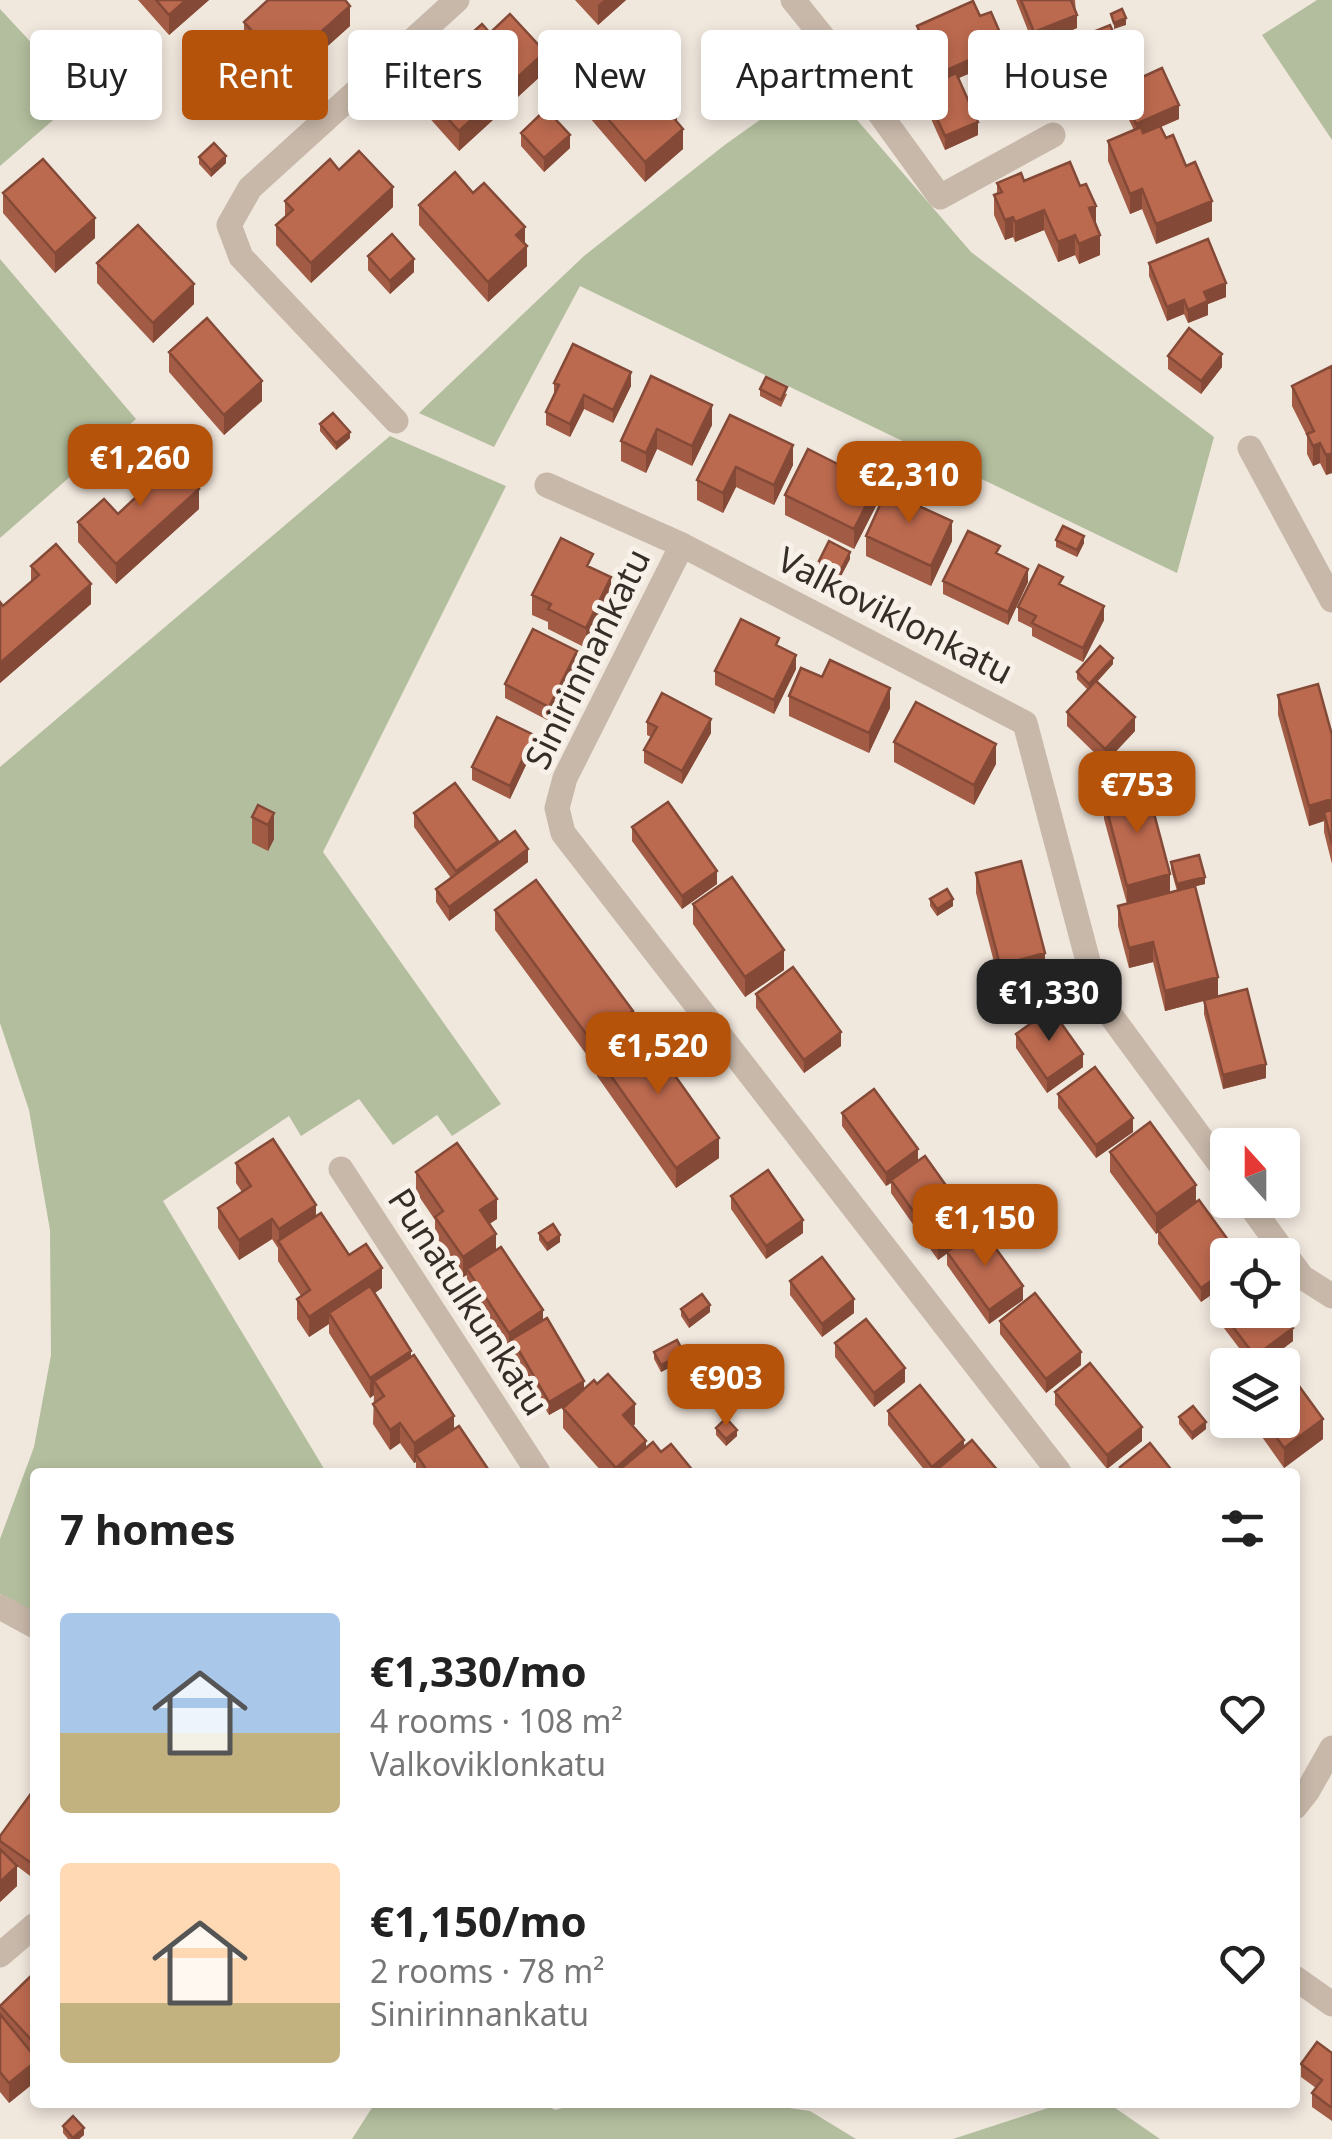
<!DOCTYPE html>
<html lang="en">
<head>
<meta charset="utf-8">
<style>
  :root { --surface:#fff; --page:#f2f2f2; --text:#222; --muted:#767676; --accent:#b45309 }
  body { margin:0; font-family:"Noto Sans",sans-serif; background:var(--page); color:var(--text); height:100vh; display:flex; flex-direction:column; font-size:38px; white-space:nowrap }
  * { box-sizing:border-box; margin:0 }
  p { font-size:32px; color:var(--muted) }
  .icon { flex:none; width:55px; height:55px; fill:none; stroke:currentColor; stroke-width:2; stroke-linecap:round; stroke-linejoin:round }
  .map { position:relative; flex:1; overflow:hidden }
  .drawer { position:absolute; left:30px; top:1468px; width:1270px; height:640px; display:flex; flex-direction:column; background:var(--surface); border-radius:10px; box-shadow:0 5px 15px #0003 }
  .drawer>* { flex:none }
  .top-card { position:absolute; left:30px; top:30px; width:1272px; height:90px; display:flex; gap:20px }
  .needle { width:65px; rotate:339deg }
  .tools { position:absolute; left:1210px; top:1128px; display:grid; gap:20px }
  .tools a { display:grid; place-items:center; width:90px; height:90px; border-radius:10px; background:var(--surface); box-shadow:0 5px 15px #0003; font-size:50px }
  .price { position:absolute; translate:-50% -85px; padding:0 22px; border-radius:20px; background:var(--accent); color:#fff; font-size:32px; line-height:65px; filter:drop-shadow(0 2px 5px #0008) }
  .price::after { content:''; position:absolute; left:50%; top:60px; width:30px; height:22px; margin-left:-15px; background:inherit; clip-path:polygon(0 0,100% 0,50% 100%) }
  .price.selected { background:#222; color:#fff }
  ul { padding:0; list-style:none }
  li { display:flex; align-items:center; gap:30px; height:250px; padding:0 30px }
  li span { display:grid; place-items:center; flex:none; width:280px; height:200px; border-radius:10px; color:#555 }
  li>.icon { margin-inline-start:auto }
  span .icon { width:120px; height:120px; fill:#fffc; stroke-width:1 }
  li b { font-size:42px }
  h2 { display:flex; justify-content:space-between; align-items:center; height:120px; padding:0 30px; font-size:42px }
  .tag { padding:0 35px; border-radius:10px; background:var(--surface); box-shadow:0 5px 15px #0003; font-size:35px; line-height:90px }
  .tag.selected { background:var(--accent); color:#fff }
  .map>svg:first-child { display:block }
  .green { fill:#b3be9e }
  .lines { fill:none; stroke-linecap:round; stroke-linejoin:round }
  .minor { stroke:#c8b8aa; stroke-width:25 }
  .wall { fill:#a25b44 }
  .shaded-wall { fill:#844a37 }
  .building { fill:#bc6a4f; stroke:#844a37; stroke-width:2.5 }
  .labels { text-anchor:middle; stroke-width:10; stroke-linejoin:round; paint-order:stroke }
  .street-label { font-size:35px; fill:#362d29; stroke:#f8f1e9 }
</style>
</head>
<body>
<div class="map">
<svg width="1332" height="2139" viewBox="0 0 1332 2139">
  <rect width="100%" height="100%" fill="#f0e7dd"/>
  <path class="green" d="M1317 0H1332V140L1262 35Z
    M0 9 81 96 0 166Z
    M820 77 971 252 1214 437 1177 573 580 286 494 447 419 413 584 256 726 144Z
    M0 259 136 419 0 538Z
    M390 436 506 486 323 852 501 1104 452 1136 437 1115 393 1145 359 1099 301 1136 289 1116 163 1201 326 1472H35V1614L0 1594V1539L34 1447 51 1355 50 1230 29 1110 0 1023V767Z
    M375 2103 541 2102 555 2110 585 2102 753 2103 810 2111 856 2139H352Z
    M1063 2103H1108L1160 2139H953Z"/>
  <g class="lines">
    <path class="minor" d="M793 0 835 52 940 197 1053 135
      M396 421 241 257 229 225 250 188 457 0
      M1250 448 1332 600
      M547 485 682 545 1025 723 1093 980 1106 1009 1228 1175
      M682 545 565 778 557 808 563 833 1059 1472
      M341 1169 538 1472
      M1246 1200 1302 1277 1332 1296
      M0 1607 35 1626
      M1295 1807 1307 1792 1332 1748
      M0 1955 35 1925
      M1295 1978 1332 2004"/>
  </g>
  <path class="wall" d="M138 0H209L169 35Z
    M575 0H626L598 25Z
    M1016 0H1075L1077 28 1034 46Z
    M980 16 1005 58 959 78 978 135 945 150 923 101V88L936 82 917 39V26Z
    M244 22 350 26 274 94 251 68V49L244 42Z
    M490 33 545 72 459 151 425 113V93L437 81V64Z
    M1071 41 1124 71 1085 88 1071 55Z
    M626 64 677 120 683 149 645 182 571 96V76Z
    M1125 85 1179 119 1161 127 1166 138 1186 166 1212 221 1156 244 1142 209 1130 214 1108 161V141L1134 130 1124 110 1117 112 1111 100V87Z
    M521 133 570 148 544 172 521 146Z
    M199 157 226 163 211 177 199 164Z
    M339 170 393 207 311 283 276 245V225L285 218V201Z
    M1024 181 1080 186 1096 224 1100 255 1079 264 1075 255 1058 262 1044 230 1015 242 1013 237 1005 240 994 215V195L997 193V183Z
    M3 193 95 238 55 273 3 213Z
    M473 193 525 244 527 266 488 302 419 225V205Z
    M368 256 414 272 390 294 368 270Z
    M97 263 194 304 153 343 97 283Z
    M1149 263 1226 297 1208 304V315L1188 323 1184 314 1167 321 1149 276Z
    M169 352 262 401 224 435 169 372Z
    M1168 356 1222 367 1201 394 1168 369Z
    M1332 366V473L1326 475 1320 463 1313 466 1307 454V436L1292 406V386Z
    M651 376 712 425 692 466 657 449 646 473 621 461V441Z
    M554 383 631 386 613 423 584 409 570 437 546 425V412L554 394Z
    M760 389 787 394 781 407 760 396Z
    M730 415 793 465 774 505 736 487 723 513 697 500V480Z
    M320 424 350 438 336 450 320 431Z
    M922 461 914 477 902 471V464Z
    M139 471 199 509 116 584 78 542V522L118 514 140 493 139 491Z
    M785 495 877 504 854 549 785 515Z
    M924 508 952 541 931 586 866 556V536Z
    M1056 540 1084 543 1077 557 1056 547Z
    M1000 555 1028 582 1008 625 943 594V581Z
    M850 559 840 578 819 568V561Z
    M31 566 91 604 0 683V602L3 606 31 582Z
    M593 568 611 597 586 648 548 629V622L532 615V595Z
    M1063 586 1104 620 1083 662 1032 636V628L1018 621V607Z
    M779 647 796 669 774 714 715 685V671Z
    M577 664 549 721 505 698V684Z
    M1113 664 1097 682 1135 731 1105 763 1067 726V712L1088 690 1077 679V672Z
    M1278 695 1332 735V864L1324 832V821L1309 826 1278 715Z
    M789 696 890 708 869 753 789 716Z
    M647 722 711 733 682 784 644 763V750L651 737 647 735Z
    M894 742 996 764 974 805 894 762Z
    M534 748 510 799 472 780V767Z
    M1104 799 1170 893 1177 891 1171 869V862L1205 884 1195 886 1218 996 1266 1078 1223 1089 1204 1014V1001L1165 1011 1153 962 1129 968 1118 926V906L1127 904 1104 819Z
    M274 813V839L268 851 252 843V817Z
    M414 813 498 844 528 862 449 921 436 902V889L451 878 414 827Z
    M632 827 717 884 682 909 632 841Z
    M976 873 1045 973 1000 985 976 893Z
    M930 899 953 906 937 916 930 906Z
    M693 904 784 970 745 997 693 924Z
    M495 910 633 1031 719 1158 676 1188 597 1076V1057L592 1062 495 930Z
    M756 994 841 1046 804 1073 756 1008Z
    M1016 1034 1083 1067 1047 1093 1016 1048Z
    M1058 1094 1133 1132 1096 1158 1058 1108Z
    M842 1113 918 1161 972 1234 1023 1300 989 1324 947 1265V1253L938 1260 891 1193V1183L886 1186 842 1126Z
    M1110 1152 1196 1203 1228 1255V1283L1201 1302 1158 1244V1232L1156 1234 1110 1172Z
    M236 1163 316 1216 349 1255 382 1288 375 1293 454 1429 490 1472H416V1462L414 1463 400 1443 390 1450 373 1424 374 1395 370 1398 329 1333V1324L309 1337 297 1319V1299L301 1296 278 1261V1248L272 1239 239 1260 218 1228V1208L242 1192 236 1183Z
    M416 1172 497 1219 489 1224 496 1250 543 1320 584 1390 635 1424 633 1426 646 1448 661 1452 694 1472H602L563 1428V1408L567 1405 549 1415 512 1352V1345L509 1347 467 1283V1275L463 1277 435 1237V1220L416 1192Z
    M731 1196 803 1233 766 1259 731 1209Z
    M539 1233 560 1242 547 1251 539 1240Z
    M790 1281 854 1313 822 1337 790 1295Z
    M1228 1285V1310H1279L1293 1328V1341L1276 1354 1323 1419V1439L1284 1468 1250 1420H1282V1365H1252L1211 1311V1298Z
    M681 1309 710 1312 689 1328 681 1316Z
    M1000 1321 1081 1365 1046 1393 1000 1334Z
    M835 1343 905 1382 874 1407 835 1357Z
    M654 1352 684 1360 661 1372 654 1359Z
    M1055 1392 1142 1441 1107 1469 1055 1405Z
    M888 1411 964 1446 999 1472H926L888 1425Z
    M1179 1417 1206 1429 1192 1440 1179 1424Z
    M716 1428 737 1436 726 1446 716 1435Z
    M35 1788 34 1879 17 1866V1886L0 1902V1836Z
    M35 1972V2082L9 2103 0 2092V2005Z
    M1332 2053V2121L1312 2107V2093L1316 2088 1301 2077V2064Z
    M63 2126 84 2135 79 2139H68L63 2133Z"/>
  <path class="shaded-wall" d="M186 0H209L169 35V15Z
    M604 0H626L598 25V5Z
    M350 6V26L274 94V74Z
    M1077 15V28L1034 46V32Z
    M1126 18V25L1114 29V23Z
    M1005 44V58L938 87V74Z
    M545 52V72L459 151V131Z
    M1124 57V71L1085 88V75Z
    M1124 96V110L1117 112V99Z
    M677 100V120L666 129V109Z
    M1179 105V119L1136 137V124Z
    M978 122V135L945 150V136Z
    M683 129V149L645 182V162Z
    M570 135V148L544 172V158Z
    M226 156V163L211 177V170Z
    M393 187V207L311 283V263Z
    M1142 189V209L1130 214V194Z
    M1212 201V221L1156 244V224Z
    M1096 206V226L1089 208Z
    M1044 210V230L1015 242V222Z
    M1013 217V237L1005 240V220Z
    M95 218V238L55 273V253Z
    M525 227V247L516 235Z
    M1075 235V255L1058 262V242Z
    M1100 235V255L1079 264V244Z
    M527 246V266L488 302V282Z
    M414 259V272L390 294V281Z
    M1226 283V297L1208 304V315L1188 323V310L1204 292Z
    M194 284V304L153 343V323Z
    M1184 300V314L1167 321V307Z
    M1222 354V367L1201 394V381Z
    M631 372V386L613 423V410Z
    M262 381V401L224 435V415Z
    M584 395V409L570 437V424Z
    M712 405V425L692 466V446Z
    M657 429V449L646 473V453Z
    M350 432V438L336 450V443Z
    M1320 443V463L1313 466V446Z
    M793 445V465L774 505V485Z
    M1332 453V473L1326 475V455Z
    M922 454V461L914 477V470Z
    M736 467V487L723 513V493Z
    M877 484V504L854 549V529Z
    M199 489V509L116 584V564Z
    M952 521V541L931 586V566Z
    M1084 536V543L1077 557V550Z
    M850 552V559L840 578V572Z
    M1028 569V582L1008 625V612Z
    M611 577V597L586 648V628Z
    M91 584V604L0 683V663Z
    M1104 606V620L1083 662V648Z
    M577 651V664L549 721V707Z
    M796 655V669L774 714V700Z
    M1113 658V664L1089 690V684Z
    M890 688V708L869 753V733Z
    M1135 717V731L1105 763V749Z
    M711 719V733L682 784V771Z
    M534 735V748L510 799V786Z
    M996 744V764L974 805V785Z
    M1332 799V819L1324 812V821L1309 826V806Z
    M274 813V839L268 851V825Z
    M498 841V854L456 884V871Z
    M528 849V862L449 921V907Z
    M717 871V884L682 909V896Z
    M1170 874V894L1127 906V886Z
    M1205 877V884L1177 891V884Z
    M953 899V906L937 916V909Z
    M1153 942V962L1129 968V948Z
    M784 950V970L745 997V977Z
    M1045 953V973L1000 985V965Z
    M1218 977V997L1165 1011V991Z
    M633 1011V1031L592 1062V1042Z
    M841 1032V1046L804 1073V1060Z
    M1083 1054V1067L1047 1093V1079Z
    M1266 1064V1078L1223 1089V1075Z
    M1133 1118V1132L1096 1158V1145Z
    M719 1138V1158L676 1188V1168Z
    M918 1149V1162L891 1180V1183L886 1186V1173Z
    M1196 1185V1205L1156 1234V1214Z
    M497 1199V1219L480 1230V1210Z
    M316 1205V1225L279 1243V1229Z
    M272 1219V1239L239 1260V1240Z
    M803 1220V1233L766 1259V1246Z
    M972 1222V1236L938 1260V1246Z
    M496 1234V1254L467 1269V1275L463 1277V1257Z
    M560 1235V1242L547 1251V1244Z
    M382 1268V1288L333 1321 329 1313V1324L309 1337V1317Z
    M1228 1269V1283L1201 1302V1288Z
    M1023 1286V1300L989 1324V1310Z
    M854 1299V1313L822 1337V1324Z
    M710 1305V1312L689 1328V1321Z
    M543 1310V1324L512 1339V1345L509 1347V1333Z
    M1293 1328V1341L1261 1365H1255V1356Z
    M411 1351V1371L374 1381V1395L370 1398V1378Z
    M1081 1352V1365L1046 1393V1379Z
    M684 1353V1360L661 1372V1365Z
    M905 1368V1382L874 1407V1393Z
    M584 1381V1395L549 1415V1402Z
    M635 1404V1424L623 1435V1415Z
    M454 1416V1436L416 1454V1462L414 1463V1443Z
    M1323 1419V1439L1284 1468V1448Z
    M1206 1422V1429L1192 1440V1433Z
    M400 1423V1443L390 1450V1430Z
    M1142 1427V1441L1107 1469V1455Z
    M737 1430V1436L726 1446V1439Z
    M964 1440V1454L940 1467V1472H932V1467Z
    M646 1441V1461L616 1472V1468Z
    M17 1866V1886L0 1902V1882Z
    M35 2062V2082L9 2103V2083Z
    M84 2128V2135L79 2139H73Z"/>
  <path class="building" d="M156 0H186L169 15Z
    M268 0H345L350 6 274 74 251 48 260 40 244 22Z
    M1021 0H1071L1077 15 1034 32Z
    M973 1 980 16 991 12 1005 44 938 74 917 26Z
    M1122 9 1126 18 1114 23 1111 14Z
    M510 14 545 52 459 131 425 93 446 74 437 64 482 24 490 33Z
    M1110 25 1124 57 1085 75 1071 41Z
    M608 44 626 64 637 54 677 100 666 109 683 129 645 162 571 76Z
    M1162 68 1179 105 1136 124 1124 96 1117 99 1111 87 1124 81 1125 85Z
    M956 73 978 122 945 136 923 88Z
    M546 109 570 135 544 158 521 133Z
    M1160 126 1166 138 1173 135 1186 166 1195 162 1212 201 1156 224 1142 189 1130 194 1108 141 1141 127 1143 133Z
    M214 143 226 156 211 170 199 157Z
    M359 151 393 187 311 263 276 225 293 210 285 201 330 159 339 170Z
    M43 159 95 218 55 253 3 193Z
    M1070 162 1080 186 1086 184 1096 206 1089 208 1100 235 1079 244 1075 235 1058 242 1044 210 1015 222 1013 217 1005 220 994 195 1002 192 997 183 1021 173 1024 181Z
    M455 172 473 193 484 183 525 227 516 235 527 246 488 282 419 205Z
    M138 225 194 284 153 323 97 263Z
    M392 234 414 259 390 281 368 256Z
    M1208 239 1226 283 1204 292 1208 301 1188 310 1184 300 1167 307 1149 263Z
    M207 318 262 381 224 415 169 352Z
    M1189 328 1222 354 1201 381 1168 356Z
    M573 344 631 372 613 410 584 395 570 424 546 412 559 385 554 383Z
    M1332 366V453L1326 455 1320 443 1313 446 1307 434 1314 431 1292 386Z
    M651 376 712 405 692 446 657 429 646 453 621 441Z
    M766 377 787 387 781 400 760 389Z
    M333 413 350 432 336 443 320 424Z
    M730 415 793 445 774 485 736 467 723 493 697 480Z
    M910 448 922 454 914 470 902 464Z
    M164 449 199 489 116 564 78 522 104 499 118 514 150 484 139 471Z
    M808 449 877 484 854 529 785 495Z
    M889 485 924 501 921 507 952 521 931 566 866 536Z
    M1063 526 1084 536 1077 550 1056 540Z
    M968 531 1000 546 996 553 1028 569 1008 612 943 581Z
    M561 538 593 554 587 566 611 577 586 628 548 609 551 604 532 595Z
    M829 541 850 552 840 572 819 561Z
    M56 544 91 584 0 663V602L3 606 39 575 31 566Z
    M1039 565 1063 577 1059 584 1104 606 1083 648 1032 623 1036 616 1018 607Z
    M741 619 779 638 776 645 796 655 774 700 715 671Z
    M533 629 577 651 549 707 505 684Z
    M1100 646 1113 658 1089 684 1077 672Z
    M830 660 890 688 869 733 789 696 801 668 822 677Z
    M1096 681 1135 717 1105 749 1067 712Z
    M1318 684 1332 735V799L1309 806 1278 695Z
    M662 693 711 719 682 771 644 750 657 727 647 722Z
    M916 702 996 744 974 785 894 742Z
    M497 717 534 735 510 786 472 767Z
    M455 783 498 841 456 871 414 813Z
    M1147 787 1170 874 1127 886 1104 799Z
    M668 802 717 871 682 896 632 827Z
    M258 805 274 813 268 825 252 817Z
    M1332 810V844L1324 812Z
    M515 831 528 849 449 907 436 889Z
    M1199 855 1205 877 1177 884 1171 862Z
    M1021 861 1045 953 1000 965 976 873Z
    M732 877 784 950 745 977 693 904Z
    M536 880 633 1011 592 1042 495 910Z
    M1195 886 1218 977 1165 991 1153 942 1129 948 1118 906Z
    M947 889 953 899 937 909 930 899Z
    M793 967 841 1032 804 1060 756 994Z
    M1247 989 1266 1064 1223 1075 1204 1000Z
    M1051 1009 1083 1054 1047 1079 1016 1034Z
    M640 1026 719 1138 676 1168 597 1056Z
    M1095 1067 1133 1118 1096 1145 1058 1094Z
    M874 1089 918 1149 886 1173 842 1113Z
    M1150 1122 1196 1185 1156 1214 1110 1152Z
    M273 1139 316 1205 279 1229 272 1219 239 1240 218 1208 251 1186 236 1163Z
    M457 1143 497 1199 480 1210 496 1234 463 1257 435 1217 443 1211 416 1172Z
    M925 1156 972 1222 938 1246 891 1180Z
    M768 1170 803 1220 766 1246 731 1196Z
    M1199 1200 1239 1255H1228V1269L1201 1288 1158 1230Z
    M321 1213 349 1255 366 1244 382 1268 309 1317 297 1299 310 1290 278 1241Z
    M553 1224 560 1235 547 1244 539 1233Z
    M981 1228 1023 1286 989 1310 947 1252Z
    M501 1247 543 1310 509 1333 467 1269Z
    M822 1257 854 1299 822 1324 790 1281Z
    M1228 1285V1310H1279L1293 1328 1255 1356 1211 1298Z
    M370 1286 411 1351 370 1378 329 1313Z
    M1035 1293 1081 1352 1046 1379 1000 1321Z
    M702 1294 710 1305 689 1321 681 1309Z
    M547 1318 584 1381 549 1402 512 1339Z
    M866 1319 905 1368 874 1393 835 1343Z
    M677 1340 684 1353 661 1365 654 1352Z
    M1275 1353 1323 1419 1284 1448 1264 1420H1282V1365H1259Z
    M414 1355 454 1416 414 1443 400 1423 390 1430 373 1404 384 1396 374 1381Z
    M1090 1363 1142 1427 1107 1455 1055 1392Z
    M608 1374 635 1404 623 1415 646 1441 616 1468 563 1408 594 1380 597 1384Z
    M920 1385 964 1440 932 1467 888 1411Z
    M1193 1406 1206 1422 1192 1433 1179 1417Z
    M726 1418 737 1430 726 1439 716 1428Z
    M459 1426 490 1472H428L416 1454Z
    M972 1440 999 1472H944L940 1467Z
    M653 1442 661 1452 671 1444 694 1472H621L619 1470Z
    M1150 1443 1173 1472H1125L1120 1467Z
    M35 1788V1863L34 1865 0 1841V1836Z
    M0 1849 17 1866 0 1882Z
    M35 1972V2044L0 2006Z
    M0 2014 35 2057V2062L9 2083 0 2072Z
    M1317 2042 1332 2053V2108L1312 2093 1322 2080 1301 2064Z
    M73 2116 84 2128 73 2138 63 2126Z"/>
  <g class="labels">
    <g class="street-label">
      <text transform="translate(895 616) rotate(27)" y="12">Valkoviklonkatu</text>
      <text transform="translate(588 659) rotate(-64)" y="12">Sinirinnankatu</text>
      <text transform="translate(468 1302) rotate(57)" y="12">Punatulkunkatu</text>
    </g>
  </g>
</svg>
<div class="tools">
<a><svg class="needle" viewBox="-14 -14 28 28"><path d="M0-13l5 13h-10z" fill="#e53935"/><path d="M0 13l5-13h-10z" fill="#767676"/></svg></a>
<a><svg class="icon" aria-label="locate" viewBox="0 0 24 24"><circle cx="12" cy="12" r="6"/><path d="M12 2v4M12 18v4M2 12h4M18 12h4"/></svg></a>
<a><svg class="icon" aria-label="layers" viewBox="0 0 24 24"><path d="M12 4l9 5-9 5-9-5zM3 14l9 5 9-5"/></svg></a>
</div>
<b class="price" style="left:140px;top:509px">€1,260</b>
<b class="price" style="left:909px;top:526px">€2,310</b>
<b class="price" style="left:1137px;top:836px">€753</b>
<b class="price selected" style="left:1049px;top:1044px">€1,330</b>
<b class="price" style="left:658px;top:1097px">€1,520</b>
<b class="price" style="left:985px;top:1269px">€1,150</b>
<b class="price" style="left:726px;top:1429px">€903</b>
<div class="top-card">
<a class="tag">Buy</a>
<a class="tag selected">Rent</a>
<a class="tag">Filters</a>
<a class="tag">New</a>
<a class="tag">Apartment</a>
<a class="tag">House</a>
</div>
<section class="drawer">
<h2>7 homes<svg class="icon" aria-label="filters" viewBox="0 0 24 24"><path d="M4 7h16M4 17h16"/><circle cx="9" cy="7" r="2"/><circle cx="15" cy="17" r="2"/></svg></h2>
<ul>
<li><span style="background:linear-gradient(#a9c7e8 60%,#c2b280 0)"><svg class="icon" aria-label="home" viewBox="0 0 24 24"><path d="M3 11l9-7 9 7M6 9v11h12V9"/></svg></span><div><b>€1,330/mo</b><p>4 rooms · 108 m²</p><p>Valkoviklonkatu</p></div><svg class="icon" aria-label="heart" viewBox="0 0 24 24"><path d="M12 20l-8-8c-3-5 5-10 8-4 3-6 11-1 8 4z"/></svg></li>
<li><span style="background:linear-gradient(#ffd9b3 70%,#c2b280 0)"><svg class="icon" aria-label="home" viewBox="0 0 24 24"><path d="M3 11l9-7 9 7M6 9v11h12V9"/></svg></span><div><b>€1,150/mo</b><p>2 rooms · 78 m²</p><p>Sinirinnankatu</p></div><svg class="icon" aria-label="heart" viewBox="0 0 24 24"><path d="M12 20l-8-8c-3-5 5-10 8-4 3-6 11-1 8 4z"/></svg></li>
</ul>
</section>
</div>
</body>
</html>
